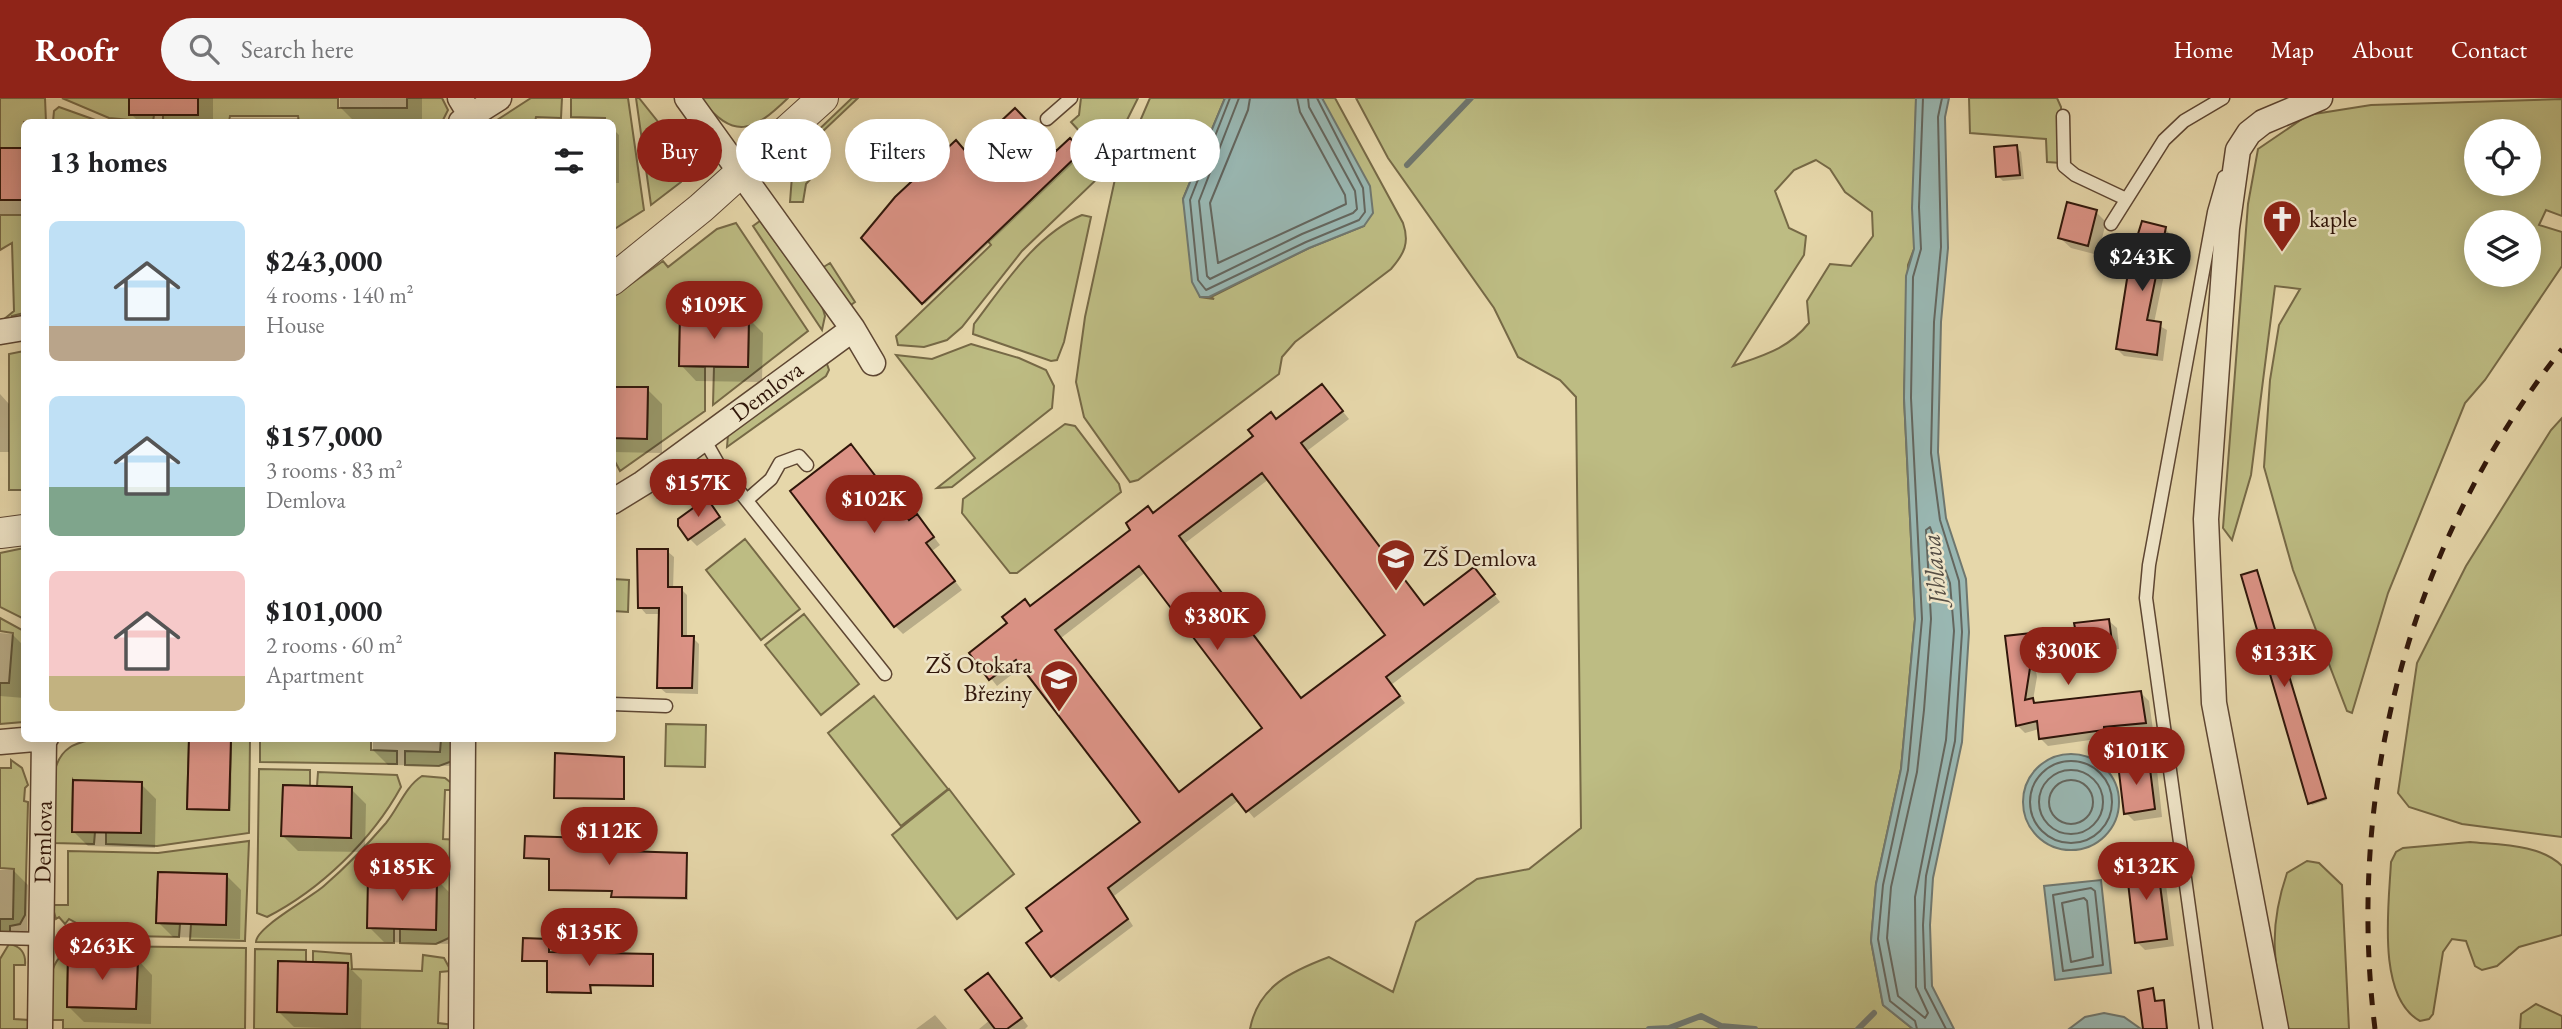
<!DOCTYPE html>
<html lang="en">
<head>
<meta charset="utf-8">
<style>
  :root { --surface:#fff; --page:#f6f6f6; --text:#202124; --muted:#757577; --accent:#8f2418 }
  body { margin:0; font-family:"EB Garamond",serif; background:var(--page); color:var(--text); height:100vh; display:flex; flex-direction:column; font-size:26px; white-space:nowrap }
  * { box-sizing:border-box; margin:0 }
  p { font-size:23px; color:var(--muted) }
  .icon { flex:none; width:38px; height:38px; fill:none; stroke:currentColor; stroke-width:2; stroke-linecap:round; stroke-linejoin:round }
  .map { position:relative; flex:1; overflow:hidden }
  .drawer { position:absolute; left:21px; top:21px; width:595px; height:623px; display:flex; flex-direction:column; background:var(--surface); border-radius:10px; box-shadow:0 4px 18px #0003 }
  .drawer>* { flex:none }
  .hud { position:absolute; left:637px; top:21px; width:665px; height:63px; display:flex; gap:14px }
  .buttons { position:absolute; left:2464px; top:21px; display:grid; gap:14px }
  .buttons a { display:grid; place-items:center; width:77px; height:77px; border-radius:50%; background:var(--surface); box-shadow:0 4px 18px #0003; font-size:35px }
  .price { position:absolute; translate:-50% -60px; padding:0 16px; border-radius:24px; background:var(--accent); color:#fff; font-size:23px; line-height:46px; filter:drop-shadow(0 2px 4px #0008) }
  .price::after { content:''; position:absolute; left:50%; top:42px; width:21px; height:16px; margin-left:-10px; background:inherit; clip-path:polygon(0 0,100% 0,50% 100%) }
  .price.active { background:#222; color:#fff }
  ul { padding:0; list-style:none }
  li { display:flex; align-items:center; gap:21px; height:175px; padding:0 28px }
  li span { display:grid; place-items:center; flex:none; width:196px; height:140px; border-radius:10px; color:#555 }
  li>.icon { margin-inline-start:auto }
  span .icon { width:84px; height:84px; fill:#fffc; stroke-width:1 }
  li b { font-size:30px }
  h2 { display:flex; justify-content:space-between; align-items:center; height:84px; padding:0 28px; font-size:30px }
  .chip { padding:0 24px; border-radius:32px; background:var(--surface); box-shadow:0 4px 18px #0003; font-size:24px; line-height:63px }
  .chip.active { background:var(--accent); color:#fff }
  header { display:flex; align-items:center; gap:42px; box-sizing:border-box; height:98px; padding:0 35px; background:var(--accent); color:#fff }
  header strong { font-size:33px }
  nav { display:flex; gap:38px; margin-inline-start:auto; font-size:24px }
  .search { width:490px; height:63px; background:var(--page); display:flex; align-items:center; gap:18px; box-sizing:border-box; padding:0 24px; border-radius:38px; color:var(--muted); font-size:26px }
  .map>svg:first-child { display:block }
  .green { fill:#bdbc83; stroke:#766946; stroke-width:2; fill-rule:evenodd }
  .water { fill:#99b7b2; stroke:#6f776f; stroke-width:2 }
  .shadow { fill:#0003; fill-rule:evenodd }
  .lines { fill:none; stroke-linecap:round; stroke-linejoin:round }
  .shore { stroke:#64665e; stroke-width:2 }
  .stream { stroke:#6f776f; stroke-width:6 }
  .building { fill:#dc9386; stroke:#30160a; stroke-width:2; fill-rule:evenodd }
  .service-casing { stroke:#5e4632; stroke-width:15 }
  .minor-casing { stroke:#5e4632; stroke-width:27 }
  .tertiary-casing { stroke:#5e4632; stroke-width:32 }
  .service { stroke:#efe5c8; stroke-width:12 }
  .minor { stroke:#efe5c8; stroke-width:24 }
  .tertiary { stroke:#efe5c8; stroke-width:30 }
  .rail { stroke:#30160a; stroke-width:5; stroke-dasharray:12 12; stroke-linecap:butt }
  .labels { text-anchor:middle; stroke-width:5; stroke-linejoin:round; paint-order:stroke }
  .poi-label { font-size:24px; fill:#30160a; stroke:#efe5c8; text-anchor:start }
  .street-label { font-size:24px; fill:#30160a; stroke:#efe5c8 }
  .water-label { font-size:26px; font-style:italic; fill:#554e45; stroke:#efe5c8 }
</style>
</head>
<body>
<header>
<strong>Roofr</strong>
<div class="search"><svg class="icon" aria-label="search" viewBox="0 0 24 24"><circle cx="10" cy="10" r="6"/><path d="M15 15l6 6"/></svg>Search here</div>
<nav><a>Home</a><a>Map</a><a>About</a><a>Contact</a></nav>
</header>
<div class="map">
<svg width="2562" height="931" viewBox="0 0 2562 931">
  <rect width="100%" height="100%" fill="#e6d7aa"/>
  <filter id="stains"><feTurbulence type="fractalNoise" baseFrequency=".00286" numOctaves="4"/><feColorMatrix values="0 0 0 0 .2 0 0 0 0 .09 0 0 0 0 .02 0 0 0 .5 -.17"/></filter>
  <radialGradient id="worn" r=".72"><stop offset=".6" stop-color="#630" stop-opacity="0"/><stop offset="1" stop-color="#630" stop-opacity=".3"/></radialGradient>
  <path class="green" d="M0 0H45L46 24H24V50H0Z
    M62 0H129L154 17 153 24 109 20Z
    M198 0H338V10H407V0H442L448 12 442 24H299L298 18H230L229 24H163V17H198Z
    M531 0H562L561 20 536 19 535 24H494Z
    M571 0H628L644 112 613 132 612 24H605V20L571 19Z
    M636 0H639L683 55 681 84 651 107Z
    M700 0H788C753 34 734 43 700 0Z
    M852 0H858L785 69 791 58Z
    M1081 0H1138L1098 80 1022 153 962 229 947 242 934 246 924 249 898 247 896 238 991 147 988 143 1090 45 1071 24 1079 17Z
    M1150 0H1225L1183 101 1200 199 1214 201 1211 199 1309 150 1364 128 1322 0H1335L1403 125C1410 145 1404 156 1391 171L1295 244 1282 259 1279 276 1138 382 1130 384 1084 319 1076 284 1085 219 1115 81Z
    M1356 0H1916L1914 151 1908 167 1904 300 1915 521 1901 671 1876 786 1871 843 1883 907 1913 931H1250C1258 888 1292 873 1329 859L1393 894 1416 824 1477 781 1529 771 1581 730 1576 299 1560 282 1518 259 1494 210 1388 60ZM1816 62 1830 71 1845 94 1872 114 1873 138 1851 168 1830 166 1807 203 1809 225C1788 251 1764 257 1733 268L1804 157 1806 138 1789 130 1775 93 1794 72Z
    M1969 0H2057L2061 9V65L2047 64 2046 41 1970 35Z
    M2562 1V118L2546 112 2539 127 2562 134V168L2485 282 2465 305 2388 495 2352 615 2347 613 2293 472 2264 369 2270 282 2279 227 2300 191 2275 188 2251 377 2232 442 2223 430 2248 106 2258 51 2308 17 2371 7ZM2476 33H2529V86H2476ZM2476 124H2529V177H2476Z
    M59 9 101 24H53L54 13Z
    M803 64 814 77 806 86 803 104H790L792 78Z
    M0 117H24V215L12 218 13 223 3 222 14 213 12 145 0 152Z
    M1082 117 1091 119 1064 244 1057 262 1051 263 973 236 974 226C1004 187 1035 137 1082 117Z
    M760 123 822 208 825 218 822 232 753 128Z
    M736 125 808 233 713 307 714 269H748L749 218 680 217 679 268 705 269V313L620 373 613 360V340H647L648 290 613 289V199L663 163 668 169 717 131Z
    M830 165 855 204 848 209 822 170Z
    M971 246 1019 260 1046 272 1054 288 1052 310 952 389 937 390 975 360 896 257 932 261Z
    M24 253V392H9V256Z
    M826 263 829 272 826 278 727 349 728 337Z
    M2562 320V739L2462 726 2409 709 2398 695 2417 565 2466 468 2551 332Z
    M1065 326 1075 328 1119 386 1121 394 1017 475H1010L962 415 963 401Z
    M688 366 703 368 666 393C662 377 676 373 688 366Z
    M745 441 800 511 761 542 706 472Z
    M24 450V521L0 509V455Z
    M613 481 629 482 628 514 613 513Z
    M804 516 859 586 821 617 765 547Z
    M0 520 24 533 23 624 0 626V585H9L13 535 0 533Z
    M874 598 948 691 901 728 828 635Z
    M666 626 706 627 705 669 665 668Z
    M96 641H189L187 711 229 712 231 641H250L249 735 157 748 106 746V734L73 682 72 733 95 734 94 746 53 745C54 718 44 667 69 650 77 644 87 643 96 641Z
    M260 641H371V652L397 653V666L260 664Z
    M441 641H461L455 662 439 668 405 667V653L440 654Z
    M11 662 22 670 28 687 25 690 24 703 28 704 25 817 20 826 10 828V834H0V821H13L14 771 0 770V670H11Z
    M259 671 310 672V688L283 687 282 738 351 740 317 688 318 674 397 677 401 689C372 742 320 792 267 819L257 815Z
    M422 678 445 680 460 692H445L443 741 459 742 451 839 436 846 400 845V831H436L437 780 369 779 394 831V845L256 844C256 829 311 800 325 787 347 768 367 747 386 725 399 709 405 689 422 678Z
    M949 691 1014 776 957 821 892 737Z
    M249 743 245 843 190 842 191 826 226 827 227 776 158 774 156 825 180 826 179 839 77 837 73 836 78 826 69 821 65 826 59 819 56 821 52 807H68V753L158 755Z
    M2470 744C2500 747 2540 746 2562 768V837L2519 849 2497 868 2482 872 2475 868 2466 843 2452 841 2443 854 2433 916 2429 921 2420 923C2376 899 2389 806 2391 764L2396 754 2403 750Z
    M2307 763 2319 765 2342 787 2349 931H2286C2276 869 2266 837 2287 775Z
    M9 846C21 848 26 856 25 867H14V921L29 922V931H0V861Z
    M78 848H92V859L68 858 67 909 136 911 138 860 103 859V848L246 850 245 931H63V922H49C50 892 44 858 78 848Z
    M255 851 306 852V864L279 863 278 914 346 916 348 865 313 864V853L351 856 352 871 422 873 423 857 444 860 451 873 440 874 438 925 454 927V931H254Z
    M2536 906 2562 918V931H2520L2521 916Z"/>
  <path class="water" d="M1225 0H1322L1370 88 1373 115 1364 128 1309 150 1209 199H1200L1192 184 1183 101Z
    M1916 0H1949L1945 19 1948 150 1941 224 1938 354 1946 420 1966 481 1969 534 1962 644 1933 780 1930 827 1932 888 1954 931H1913L1883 907 1871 843 1876 786 1901 671 1915 521 1904 300 1906 178 1914 151 1912 110Z
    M2023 704a48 48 0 1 1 96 0a48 48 0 1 1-96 0Z
    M2101 782 2111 875 2055 882 2044 788Z
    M2104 915 2124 919 2141 931H2069L2085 919Z"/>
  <path class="shadow" d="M131 0H213V24H139L131 16Z
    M340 0H422V24H355L340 9Z
    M231 20H298L302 24H231Z
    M537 21H604L607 24H537Z
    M612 30 619 37V85H612Z
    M1070 43 1083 56 925 206 864 140 967 57 1056 56Z
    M2016 49 2021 54 2024 81 2003 83 1998 78Z
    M0 52H24V116H0Z
    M2096 114 2106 124 2098 157 2071 150 2060 140Z
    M2165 131 2172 138 2154 225 2167 232 2163 263 2124 258 2117 251Z
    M748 220 763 235 762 284 696 283 681 267Z
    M1322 288 1349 321 1307 353 1425 508 1480 478 1500 504 1391 587 1405 605 1254 720 1239 702 1114 798 1133 828 1059 884 1052 878 1045 833 1142 724 1023 568 997 588 971 555ZM1269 381 1388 537 1302 602 1184 446ZM1146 474 1265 630 1180 695 1061 540Z
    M612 290 647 291 662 306V355L612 354Z
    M0 296 9 306V354H0Z
    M851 348 910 424 924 426 940 447 932 453 962 492 903 536 895 528Z
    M707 403 726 427 697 448 690 441Z
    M667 453 674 459 673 491H681L687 497V540H693L699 546 698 596 666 595 659 589 661 516H646L640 509Z
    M2256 474 2327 702 2312 707 2310 705Z
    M2109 523 2117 530 2119 551 2034 562 2037 579 2033 602 2037 606 2141 595 2149 603 2153 632 2112 636 2111 639 2048 648 2041 641 2039 631 2025 635 2017 627 2006 540 2077 531Z
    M0 535 12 536 24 548V600L0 598Z
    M191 640H232L231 713 189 710Z
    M373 640H455V668L388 667 373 652Z
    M624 660 625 702 556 699Z
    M2149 664 2157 672 2162 719 2134 723 2126 715Z
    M141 686 156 701 155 750 88 748 73 733Z
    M351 691 366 706 365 754 298 753 283 738Z
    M622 743 624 755 687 757 688 802 615 800 613 794 552 793 551 762 526 760Z
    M2156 765 2164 772 2174 848 2145 852 2137 844Z
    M0 772H13L28 787 27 836 0 835Z
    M226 777 241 792 240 841 173 839 158 824Z
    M437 782 452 797 451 846 384 844 369 829Z
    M548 842 550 856 652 857 654 889 592 888V896H551L549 865 524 862Z
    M137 861 152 877 151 926 84 924 69 909Z
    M347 867 362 882 361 931 294 929 279 914Z
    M995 885 1028 928 1025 931H979L990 922Z
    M935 917 947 931H916Z"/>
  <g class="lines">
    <path class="shore" d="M1230 0 1190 102 1198 182 1206 192 1306 144 1359 122 1365 114 1363 90 1317 0
      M1239 0 1199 103 1207 178 1210 181 1302 136 1353 115 1357 111 1355 93 1309 9 1308 0
      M1250 0 1248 12 1210 105 1218 165 1346 106 1345 97 1300 14 1297 0
      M1942 0 1938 19 1941 149 1934 224 1931 355 1940 422 1959 483 1962 534 1955 643 1926 778 1923 827 1925 890 1946 931
      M1930 429 1950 485 1954 533 1946 642 1915 799 1916 889 1928 915 1925 920 1898 898 1887 840 1891 789 1917 674 1924 612 1931 521 1926 432Z
      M2030 704a41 41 0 1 1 82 0a41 41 0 1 1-82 0Z
      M2039 704a32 32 0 1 1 64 0a32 32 0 1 1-64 0Z
      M2049 704a22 22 0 1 1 44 0a22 22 0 1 1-44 0Z
      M2091 790 2095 793 2103 867 2063 873 2053 797Z
      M2084 800 2087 803 2093 859 2071 864 2062 805Z
      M1917 931 1915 923 1890 903 1878 841 1883 787 1908 672 1922 521 1911 300 1913 179 1921 151 1919 109 1923 0"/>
    <path class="stream" d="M1407 67 1471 0
      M1649 931 1669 930 1701 918 1721 928 1755 931
      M1858 931 1874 915"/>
  </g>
  <path class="building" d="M129 0H198V17H129Z
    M1015 10 1056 53 1070 40 1082 53 922 206 861 140 895 99 956 42 967 55Z
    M2017 47 2020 77 1996 79 1994 49Z
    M0 50H24V102H0Z
    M2067 104 2097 112 2088 148 2058 140Z
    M2142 123 2166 129 2147 222 2161 224 2157 257 2116 251 2130 162Z
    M680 217 749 218 748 269 679 268Z
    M1322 286 1343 313 1301 345 1424 507 1474 469 1495 496 1386 579 1400 598 1246 714 1232 696 1108 790 1128 821 1051 879 1026 845 1042 833 1026 810 1140 724 1016 562 989 582 969 555 1007 525 1002 519 1025 501 1030 508 1130 432 1126 425 1148 408 1153 415 1253 338 1248 332 1271 314 1276 321ZM1262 375 1385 537 1301 600 1179 438ZM1139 468 1262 630 1179 694 1055 532Z
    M612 289H648L647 341 612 340Z
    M851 346 909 422 917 416 934 439 926 445 955 483 894 529 790 393Z
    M707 400 720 419 688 442 678 428V421Z
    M637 451H668V489H682V538H694L692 590H657L659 510H638Z
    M2257 472 2326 700 2308 706 2241 477Z
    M2109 521 2112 544 2027 554 2030 570 2025 602 2033 600 2034 605 2141 593 2146 625 2104 629V632L2039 641 2037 623 2016 628 2005 538 2075 530 2074 525Z
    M189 640H231L229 712 187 711Z
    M555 655 624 659V701L554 700Z
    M2149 663 2155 711 2124 716 2118 666Z
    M73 682 142 684 141 735 72 734Z
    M283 687 352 689 351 740 281 738Z
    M525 738 623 741V753L687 755 686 800 611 799 612 793 549 792V761L524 760Z
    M2157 763 2167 841 2135 845 2126 767Z
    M158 774 227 776 226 827 156 825Z
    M368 779 437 780 436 832 367 830Z
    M523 840 549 841V854L653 856V888L590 887 591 895 547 894V863H522Z
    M68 858 138 860 136 911 67 909Z
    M278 863 348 865 347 916 277 914Z
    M988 875 1022 920 1007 931H995L965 892Z
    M2153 890 2155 903 2164 902 2167 931H2143L2138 893Z"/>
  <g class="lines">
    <g class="service-casing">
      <path id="service" d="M2063 18 2064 68 2075 77 2126 101
        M1047 21 1071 0
        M2111 126 2164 42 2184 23 2223 0
        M704 341 720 369 885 576
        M747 402 771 381 780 365 799 358 807 367
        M612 606 666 608
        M0 840 42 841
        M2206 931 2146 500 2149 467 2214 114 2224 79"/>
    </g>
    <g class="minor-casing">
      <path id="minor" d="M460 0 471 18
        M461 24 499 0
        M853 231 873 265
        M0 234 24 230
        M612 404 643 385 853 231 687 0
        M0 644 46 640
        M40 931 44 641
        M461 931 463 640
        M2276 931 2214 605 2206 421 2227 130 2238 52 2249 35 2263 24 2320 0"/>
    </g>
    <g class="tertiary-casing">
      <path id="tertiary" d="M612 182 701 110 823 0
        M0 435 24 432"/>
    </g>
    <use href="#service" class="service"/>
    <use href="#minor" class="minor"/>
    <use href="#tertiary" class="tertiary"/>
    <path class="rail" d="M2375 931C2345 690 2411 442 2562 251"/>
  </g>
  <defs>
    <g id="church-pin" transform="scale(2.0125)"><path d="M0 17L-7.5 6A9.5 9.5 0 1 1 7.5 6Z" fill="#8f2418" stroke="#efe5c8"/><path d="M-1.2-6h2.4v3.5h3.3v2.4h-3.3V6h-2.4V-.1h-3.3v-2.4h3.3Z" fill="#fff"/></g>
    <g id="school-pin" transform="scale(2.0125)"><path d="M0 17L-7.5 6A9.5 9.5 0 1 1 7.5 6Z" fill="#8f2418" stroke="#efe5c8"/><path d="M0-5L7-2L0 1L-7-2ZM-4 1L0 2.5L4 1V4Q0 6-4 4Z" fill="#fff"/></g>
  </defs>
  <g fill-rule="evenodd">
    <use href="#church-pin" x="2282" y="121"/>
    <use href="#school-pin" x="1396" y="460"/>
    <use href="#school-pin" x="1059" y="581"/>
  </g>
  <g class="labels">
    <g class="poi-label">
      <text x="2309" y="129">kaple</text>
      <text x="1423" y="468">ZŠ Demlova</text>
      <text x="1032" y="575" text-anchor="end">ZŠ Otokara<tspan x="1032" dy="28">Březiny</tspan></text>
    </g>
    <g class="street-label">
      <text transform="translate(767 293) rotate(-37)" y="8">Demlova</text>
      <text transform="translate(43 744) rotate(-89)" y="8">Demlova</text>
    </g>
    <g class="water-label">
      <text transform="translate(1934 471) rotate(-96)" y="9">Jihlava</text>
    </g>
  </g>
  <rect width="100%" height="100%" filter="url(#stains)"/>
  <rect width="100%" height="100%" fill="url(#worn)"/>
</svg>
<div class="buttons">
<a><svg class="icon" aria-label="locate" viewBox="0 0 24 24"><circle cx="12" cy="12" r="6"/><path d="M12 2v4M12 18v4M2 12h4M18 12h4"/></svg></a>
<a><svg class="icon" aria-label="layers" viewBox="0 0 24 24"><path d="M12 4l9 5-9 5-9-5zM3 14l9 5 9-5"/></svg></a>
</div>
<b class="price active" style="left:2142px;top:195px">$243K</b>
<b class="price" style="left:714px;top:243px">$109K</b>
<b class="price" style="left:698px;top:421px">$157K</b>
<b class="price" style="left:874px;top:437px">$102K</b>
<b class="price" style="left:1217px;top:554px">$380K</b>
<b class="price" style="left:2068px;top:589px">$300K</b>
<b class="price" style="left:2284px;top:591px">$133K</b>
<b class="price" style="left:2136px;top:689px">$101K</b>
<b class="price" style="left:609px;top:769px">$112K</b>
<b class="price" style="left:2146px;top:804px">$132K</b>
<b class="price" style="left:402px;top:805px">$185K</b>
<b class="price" style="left:589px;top:870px">$135K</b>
<b class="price" style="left:102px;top:884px">$263K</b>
<div class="hud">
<a class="chip active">Buy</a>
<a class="chip">Rent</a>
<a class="chip">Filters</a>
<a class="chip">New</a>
<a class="chip">Apartment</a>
</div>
<section class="drawer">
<h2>13 homes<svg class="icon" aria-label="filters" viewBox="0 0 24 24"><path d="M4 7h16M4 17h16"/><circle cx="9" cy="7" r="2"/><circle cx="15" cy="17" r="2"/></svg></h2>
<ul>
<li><span style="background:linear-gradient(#bfe0f5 75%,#b9a48a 0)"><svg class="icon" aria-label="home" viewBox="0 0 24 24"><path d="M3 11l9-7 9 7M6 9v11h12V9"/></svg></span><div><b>$243,000</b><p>4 rooms · 140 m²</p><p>House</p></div></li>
<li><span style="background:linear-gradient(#bfe0f5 65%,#7fa58c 0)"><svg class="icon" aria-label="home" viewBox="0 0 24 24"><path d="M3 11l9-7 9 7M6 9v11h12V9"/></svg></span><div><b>$157,000</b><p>3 rooms · 83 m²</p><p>Demlova</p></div></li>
<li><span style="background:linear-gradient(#f6c9c9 75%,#c2b280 0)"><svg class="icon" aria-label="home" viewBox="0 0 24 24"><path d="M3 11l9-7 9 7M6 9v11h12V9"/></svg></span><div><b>$101,000</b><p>2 rooms · 60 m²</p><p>Apartment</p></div></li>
</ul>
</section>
</div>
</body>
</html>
